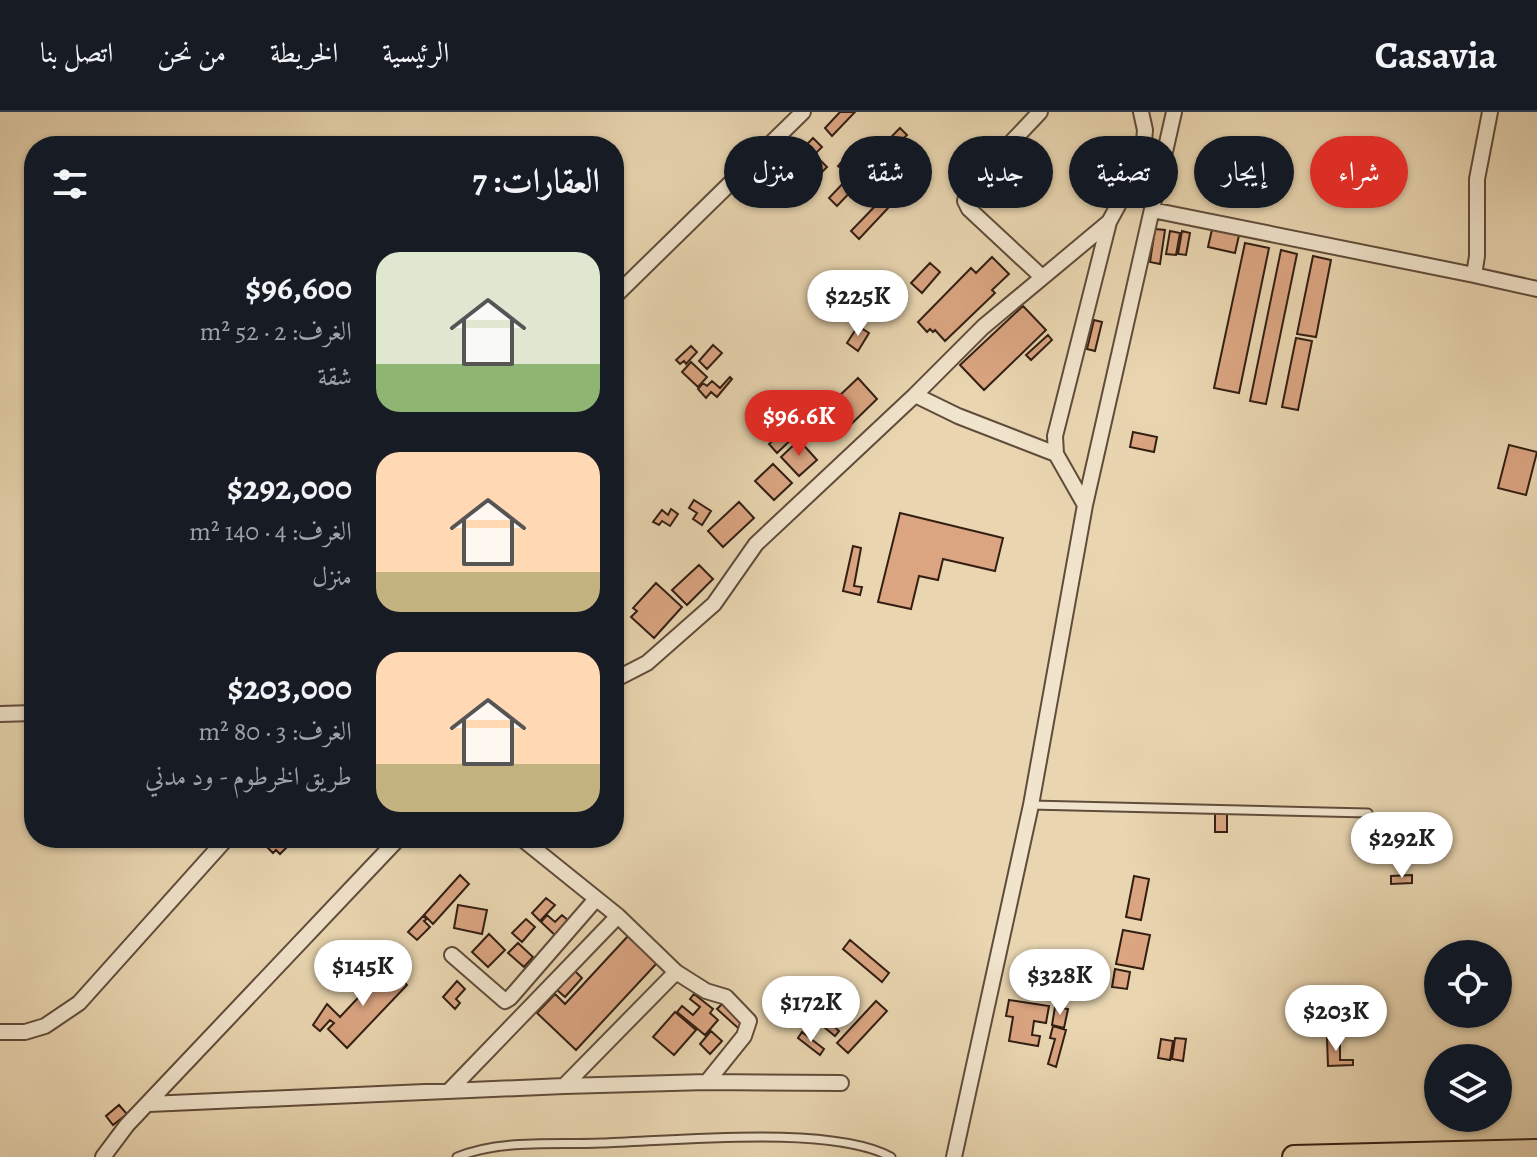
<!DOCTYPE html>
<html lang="ar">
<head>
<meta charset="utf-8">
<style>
  :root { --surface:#171b24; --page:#242831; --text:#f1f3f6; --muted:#9ea1a6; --line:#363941; --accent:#d93025 }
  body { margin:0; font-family:Alegreya,Amiri,serif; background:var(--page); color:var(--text); direction:rtl; height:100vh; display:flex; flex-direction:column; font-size:30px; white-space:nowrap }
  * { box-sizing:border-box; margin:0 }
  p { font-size:26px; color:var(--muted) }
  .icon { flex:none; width:44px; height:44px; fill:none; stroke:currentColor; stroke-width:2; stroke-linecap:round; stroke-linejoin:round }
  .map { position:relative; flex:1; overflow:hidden; direction:ltr }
  .panel { position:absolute; left:24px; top:24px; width:600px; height:712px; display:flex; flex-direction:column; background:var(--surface); border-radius:32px; box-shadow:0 2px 6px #0004; direction:rtl }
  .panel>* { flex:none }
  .guide { position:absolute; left:648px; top:24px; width:760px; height:72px; direction:rtl; display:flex; gap:16px }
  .fabs { position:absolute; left:1424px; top:828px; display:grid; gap:16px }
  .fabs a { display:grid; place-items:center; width:88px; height:88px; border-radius:50%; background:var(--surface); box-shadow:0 2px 6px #0004; font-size:40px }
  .price { position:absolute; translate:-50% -68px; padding:0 18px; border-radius:28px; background:#fff; color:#222; font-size:26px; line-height:52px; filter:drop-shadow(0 2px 4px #0008) }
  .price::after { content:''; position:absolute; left:50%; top:48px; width:24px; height:18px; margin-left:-12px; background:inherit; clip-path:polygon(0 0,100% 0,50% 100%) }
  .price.selected { background:var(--accent); color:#fff }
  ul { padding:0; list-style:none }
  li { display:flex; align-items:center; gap:24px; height:200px; padding:0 24px }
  li span { display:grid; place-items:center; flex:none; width:224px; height:160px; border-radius:24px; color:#555 }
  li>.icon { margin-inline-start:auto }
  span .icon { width:96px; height:96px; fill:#fffc; stroke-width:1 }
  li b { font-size:34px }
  h2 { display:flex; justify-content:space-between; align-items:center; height:96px; padding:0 24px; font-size:34px }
  .pill { padding:0 28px; border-radius:36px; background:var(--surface); box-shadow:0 2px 6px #0004; font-size:28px; line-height:72px }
  .pill.selected { background:var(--accent); color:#fff }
  header { display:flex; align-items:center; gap:48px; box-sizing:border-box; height:112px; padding:0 40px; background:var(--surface); border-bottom:2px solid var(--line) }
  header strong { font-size:38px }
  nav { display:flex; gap:44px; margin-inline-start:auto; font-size:28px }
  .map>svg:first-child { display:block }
  .building { fill:#dba582; stroke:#321e12; stroke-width:2 }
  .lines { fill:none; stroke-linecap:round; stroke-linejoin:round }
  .service-casing { stroke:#604c3a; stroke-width:11 }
  .minor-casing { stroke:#604c3a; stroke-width:18 }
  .trunk-casing { stroke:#321e12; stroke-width:26 }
  .service { stroke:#f1e4cc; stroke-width:7 }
  .minor { stroke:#f1e4cc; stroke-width:14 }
  .trunk { stroke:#e9d6b1; stroke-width:22 }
</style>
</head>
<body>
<header>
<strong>Casavia</strong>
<nav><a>الرئيسية</a><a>الخريطة</a><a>من نحن</a><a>اتصل بنا</a></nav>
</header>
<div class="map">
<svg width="1537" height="1045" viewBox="0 0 1537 1045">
  <rect width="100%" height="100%" fill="#e9d6b1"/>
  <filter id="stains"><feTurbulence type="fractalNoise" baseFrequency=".0025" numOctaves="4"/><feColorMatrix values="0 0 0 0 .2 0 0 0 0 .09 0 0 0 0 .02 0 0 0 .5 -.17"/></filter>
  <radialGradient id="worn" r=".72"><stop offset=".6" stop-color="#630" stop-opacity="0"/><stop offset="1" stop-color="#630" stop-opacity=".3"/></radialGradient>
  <path class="building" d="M840 0H855L832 24 825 16Z
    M900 16 907 23 869 62 862 55Z
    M813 26 822 35 803 54 794 46Z
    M815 43 827 55 820 62 808 50Z
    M845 46 866 66 860 71 838 54Z
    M907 59 915 67 896 87 888 79Z
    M850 64 858 72 837 94 829 86Z
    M881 88 889 95 859 127 851 119Z
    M1213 113 1240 119 1235 141 1208 135Z
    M1155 117 1165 118 1160 152 1150 150Z
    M1170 119 1180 121 1176 143 1166 142Z
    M1182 119 1190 121 1186 143 1178 142Z
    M1245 131 1269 136 1239 281 1214 276Z
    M1281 138 1297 142 1266 292 1250 289Z
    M1313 144 1331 148 1316 225 1297 222Z
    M992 145 1009 162 992 178 995 181 945 229 935 218 933 220 930 217 927 220 918 210 971 156 976 161Z
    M930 151 940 160 922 181 911 171Z
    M1023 194 1046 218 984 278 960 253Z
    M1094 208 1102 210 1095 239 1087 237Z
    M858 214 869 221 858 239 847 231Z
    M1048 223 1052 228 1031 248 1026 243Z
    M1296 226 1312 229 1298 298 1282 295Z
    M713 233 722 241 707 257 699 249Z
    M691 234 697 240 686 252 684 249 680 252 676 248Z
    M691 250 707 265 698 275 682 260Z
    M730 265 732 267 717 285 711 280 706 286 698 277 703 271 707 274 712 269 720 276Z
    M858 266 877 287 837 326 817 305Z
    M788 314 796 323 777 341 769 332Z
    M1133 320 1157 325 1154 340 1130 335Z
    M799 328 817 348 799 364 781 345Z
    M1509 333 1537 340 1526 383 1498 376Z
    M773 352 792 371 774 388 755 369Z
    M694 388 711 399 702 413 693 407 697 401 689 396Z
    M739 390 754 406 723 435 708 419Z
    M671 397 678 402 670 414 662 409 659 413 653 410 662 398 668 403Z
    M900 401 1003 426 995 459 943 447 938 468 919 464 911 497 878 490Z
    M853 434 861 436 854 474 862 475 860 483 843 479Z
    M699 453 713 467 687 493 672 478Z
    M656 471 682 495 654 526 631 505 637 499 633 496Z
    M1215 699H1227V720H1215Z
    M263 726H271L278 732 284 726H296L280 742 276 738 273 741 261 729Z
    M460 763 469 772 433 812 424 803Z
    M1412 763V771L1391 772V764Z
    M1134 764 1149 767 1141 808 1126 805Z
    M546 786 555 793 540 809 532 801Z
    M458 793 487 798 482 822 454 816Z
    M547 803 555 810 562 803 570 810 557 825 541 810Z
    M423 804 427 807 424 809 430 815 417 828 408 820Z
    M526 807 535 815 522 830 512 821Z
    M1123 818 1150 823 1143 857 1116 852Z
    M489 822 505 838 488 855 472 840Z
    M628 824 657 851 576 938 537 901 555 882 565 892Z
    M850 828 889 861 882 870 843 837Z
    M518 831 533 845 524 855 508 841Z
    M388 854 407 873 347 936 328 917 334 911 330 908 320 919 313 913 327 892 340 905Z
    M1115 857 1130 860 1127 877 1112 875Z
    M575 859 582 866 565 885 557 878Z
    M457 869 465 877 456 887 460 891 455 897 443 885Z
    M694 882 713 897 710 901 718 908 705 923 677 900 682 894 693 903 700 895 690 887Z
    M1009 888 1049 894 1046 911 1034 909 1032 923 1040 924 1038 934 1009 929 1013 905 1006 904Z
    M725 889 746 909 738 916 717 897Z
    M876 889 887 899 848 941 837 931Z
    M1055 895 1068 897 1064 916 1052 913Z
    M675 900 696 918 674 943 653 925Z
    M818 900 839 919 835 924 813 906Z
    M1053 914 1066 918 1056 955 1048 952 1055 927 1050 926Z
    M711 919 722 929 710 942 700 932Z
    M802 920 824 937 820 943 798 926Z
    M1175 926 1186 927 1183 949 1172 947Z
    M1327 926H1340V948H1353V953L1328 954Z
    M1161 927 1173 929 1170 948 1158 946Z
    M119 993 127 1002 113 1013 106 1004Z"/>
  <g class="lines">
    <g class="service-casing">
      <path id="service" d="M1031 693 1368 701
        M457 1045C501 1027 555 1033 601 1031 672 1029 832 1012 891 1045"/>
    </g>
    <g class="minor-casing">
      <path id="minor" d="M1040 0 968 76 965 89 969 97 1041 164
        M1152 98 1474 163 1477 144V67L1490 0
        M1474 163 1537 177
        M614 185 803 0
        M915 283 983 215 1109 110
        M1085 393 1056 342 1055 324 1109 110 1139 55 1143 40 1145 18 1141 0
        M614 568 647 551 714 492 756 432 915 283 958 304 1056 342
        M0 602 34 601
        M521 726 618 804 676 860 706 879 726 885 749 909 744 924 707 970
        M452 843 505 889 510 886 596 787
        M0 920H25L45 914 79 891 227 726
        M564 974 676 860
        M449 979 618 804
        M149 992 564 974 707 970 841 971
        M103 1045 127 1013 399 726
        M954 1045 1031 693 1085 393 1174 0"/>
    </g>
    <g class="trunk-casing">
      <path id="trunk" d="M1294 1045 1537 1039"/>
    </g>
    <use href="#service" class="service"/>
    <use href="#minor" class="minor"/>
    <use href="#trunk" class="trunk"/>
  </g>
  <rect width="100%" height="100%" filter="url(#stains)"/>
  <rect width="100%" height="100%" fill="url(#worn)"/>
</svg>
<div class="fabs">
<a><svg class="icon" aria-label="locate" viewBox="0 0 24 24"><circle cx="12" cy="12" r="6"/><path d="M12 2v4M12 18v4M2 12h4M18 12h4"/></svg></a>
<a><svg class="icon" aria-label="layers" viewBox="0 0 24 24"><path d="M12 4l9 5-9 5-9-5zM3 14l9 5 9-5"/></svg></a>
</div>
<b class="price" style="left:858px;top:226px">$225K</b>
<b class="price selected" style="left:799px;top:346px">$96.6K</b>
<b class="price" style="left:1402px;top:768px">$292K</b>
<b class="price" style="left:363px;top:896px">$145K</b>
<b class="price" style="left:1060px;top:905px">$328K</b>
<b class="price" style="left:811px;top:932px">$172K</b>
<b class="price" style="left:1336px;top:941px">$203K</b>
<div class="guide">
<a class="pill selected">شراء</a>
<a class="pill">إيجار</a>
<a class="pill">تصفية</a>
<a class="pill">جديد</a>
<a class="pill">شقة</a>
<a class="pill">منزل</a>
</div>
<section class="panel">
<h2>العقارات: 7<svg class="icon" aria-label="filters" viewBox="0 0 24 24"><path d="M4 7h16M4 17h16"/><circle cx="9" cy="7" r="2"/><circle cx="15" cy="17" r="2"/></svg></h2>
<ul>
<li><span style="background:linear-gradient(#dfe7d0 70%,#8fb573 0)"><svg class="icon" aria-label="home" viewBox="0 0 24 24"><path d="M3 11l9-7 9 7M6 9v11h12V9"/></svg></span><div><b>$96,600</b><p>الغرف: 2 · 52 m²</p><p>شقة</p></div></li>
<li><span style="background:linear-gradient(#ffd9b3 75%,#c2b280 0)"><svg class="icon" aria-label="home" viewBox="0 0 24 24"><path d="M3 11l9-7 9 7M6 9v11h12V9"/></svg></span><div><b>$292,000</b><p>الغرف: 4 · 140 m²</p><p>منزل</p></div></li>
<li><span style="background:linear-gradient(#ffd9b3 70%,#c2b280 0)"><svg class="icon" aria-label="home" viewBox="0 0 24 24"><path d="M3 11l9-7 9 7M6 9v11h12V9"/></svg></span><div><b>$203,000</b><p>الغرف: 3 · 80 m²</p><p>طريق الخرطوم - ود مدني</p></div></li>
</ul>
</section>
</div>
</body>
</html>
